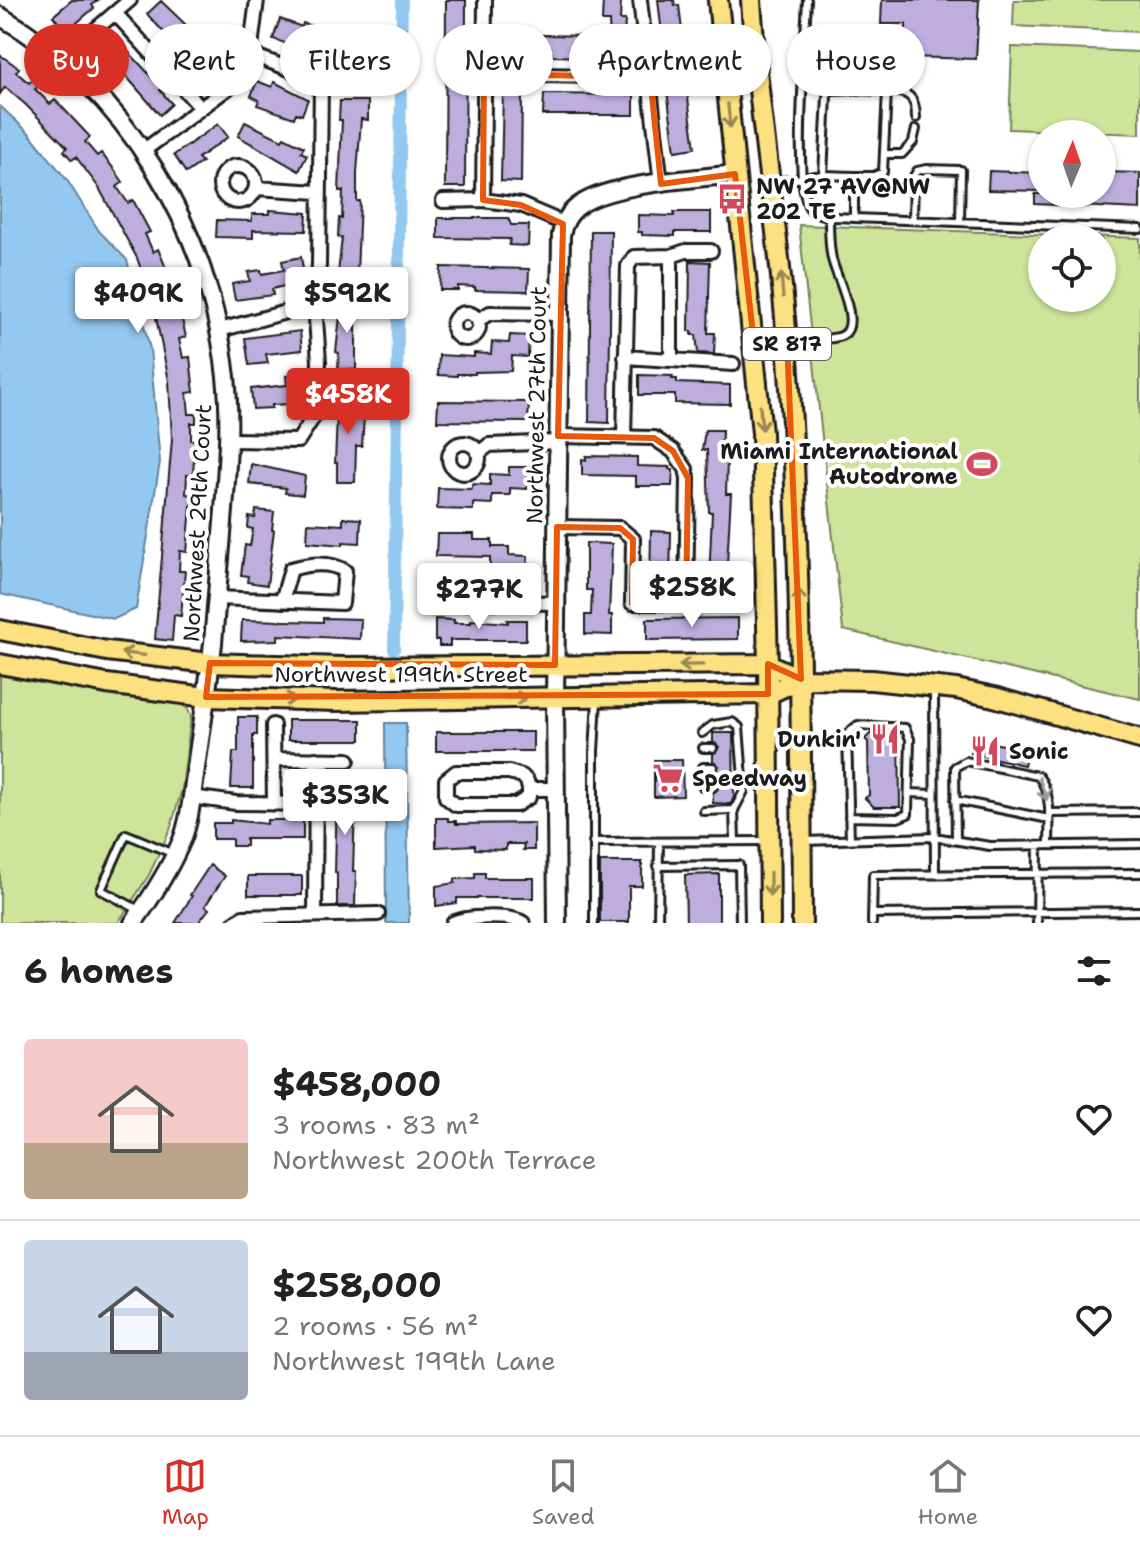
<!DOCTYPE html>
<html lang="en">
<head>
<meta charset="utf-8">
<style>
  :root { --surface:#fff; --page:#f6f6f6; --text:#222; --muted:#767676; --line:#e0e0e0; --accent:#d93025 }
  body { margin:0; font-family:"Shantell Sans",sans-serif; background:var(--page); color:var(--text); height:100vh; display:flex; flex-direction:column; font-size:30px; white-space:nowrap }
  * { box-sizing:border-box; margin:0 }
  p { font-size:26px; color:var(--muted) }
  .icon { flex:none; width:44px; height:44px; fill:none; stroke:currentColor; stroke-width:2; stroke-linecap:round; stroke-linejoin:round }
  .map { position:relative; height:923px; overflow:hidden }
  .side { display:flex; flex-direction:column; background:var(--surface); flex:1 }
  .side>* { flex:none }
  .top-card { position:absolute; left:24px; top:24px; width:1092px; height:72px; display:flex; gap:16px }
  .needle { width:52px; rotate:2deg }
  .tools { position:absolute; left:1028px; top:120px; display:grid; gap:16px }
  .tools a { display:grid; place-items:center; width:88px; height:88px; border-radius:50%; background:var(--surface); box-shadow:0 2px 6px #0004; font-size:40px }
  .price { position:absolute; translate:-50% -68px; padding:0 18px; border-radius:8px; background:#fff; color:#222; font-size:26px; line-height:52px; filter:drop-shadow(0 2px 4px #0008) }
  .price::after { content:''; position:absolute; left:50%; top:48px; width:24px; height:18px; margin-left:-12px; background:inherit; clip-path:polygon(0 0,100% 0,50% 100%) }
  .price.on { background:var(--accent); color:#fff }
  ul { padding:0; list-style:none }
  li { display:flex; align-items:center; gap:24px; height:200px; padding:0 24px }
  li+li { border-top:2px solid var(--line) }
  li span { display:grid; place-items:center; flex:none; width:224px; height:160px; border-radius:8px; color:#555 }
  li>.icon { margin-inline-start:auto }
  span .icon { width:96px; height:96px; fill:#fffc; stroke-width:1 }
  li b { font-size:34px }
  h2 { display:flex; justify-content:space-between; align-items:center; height:96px; padding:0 24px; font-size:34px }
  .pill { padding:0 28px; border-radius:36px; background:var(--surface); box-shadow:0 2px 6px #0004; font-size:28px; line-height:72px }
  .pill.on { background:var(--accent); color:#fff }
  .tab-bar { display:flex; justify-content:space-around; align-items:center; height:112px; border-top:2px solid var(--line); background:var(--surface); font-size:22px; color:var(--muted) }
  .tab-bar a { display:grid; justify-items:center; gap:4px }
  .tab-bar .on { color:var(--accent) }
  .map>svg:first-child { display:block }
  .green { fill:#cde49a; stroke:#74805b; stroke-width:2; fill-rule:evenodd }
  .water { fill:#93c8f1; stroke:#63839c; stroke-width:2 }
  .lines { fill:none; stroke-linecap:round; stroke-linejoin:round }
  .canal { stroke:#93c8f1; stroke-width:12 }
  .building { fill:#beaede; stroke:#1c1c1c; stroke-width:2 }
  .lane-casing { stroke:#1c1c1c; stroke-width:12 }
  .street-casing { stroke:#1c1c1c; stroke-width:18 }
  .secondary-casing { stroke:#1c1c1c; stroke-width:22 }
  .primary-casing { stroke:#1c1c1c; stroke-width:24 }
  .lane { stroke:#fff; stroke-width:6 }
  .street { stroke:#fff; stroke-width:12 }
  .secondary { stroke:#fff; stroke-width:16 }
  .primary { stroke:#fde080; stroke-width:18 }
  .oneway { stroke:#988853 }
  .oneway2 { stroke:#999 }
  .marked { fill:none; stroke:#e8590c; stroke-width:6; stroke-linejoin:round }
  .labels { text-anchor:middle; stroke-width:8; stroke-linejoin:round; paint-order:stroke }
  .shield { fill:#fff; stroke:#606060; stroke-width:2 }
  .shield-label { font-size:20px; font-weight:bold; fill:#1c1c1c }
  .poi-label { font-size:22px; font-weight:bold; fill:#1c1c1c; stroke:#fff; text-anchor:start }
  .street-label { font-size:22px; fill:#1c1c1c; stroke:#fff }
</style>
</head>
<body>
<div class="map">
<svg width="1140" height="923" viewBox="0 0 1140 923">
  <rect width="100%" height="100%" fill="#fff"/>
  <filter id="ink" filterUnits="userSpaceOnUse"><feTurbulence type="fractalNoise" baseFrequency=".0125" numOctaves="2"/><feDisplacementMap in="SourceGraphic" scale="16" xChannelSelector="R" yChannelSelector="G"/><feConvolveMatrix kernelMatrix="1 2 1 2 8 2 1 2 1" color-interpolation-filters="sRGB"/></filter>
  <g filter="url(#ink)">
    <path class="green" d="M1014 0H1140V32L1013 26Z
      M1012 47 1140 52V134L1009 129Z
      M799 225 1140 238V699L843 630ZM1042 238H1102V298H1042Z
      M0 671 114 694 181 704 188 709 191 716 182 789 170 830 149 875 118 923H0Z"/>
    <path class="water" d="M0 106 30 134 67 180 99 231 127 260 150 349 160 462 136 609 114 619 0 594Z
      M385 723H406L409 923H386Z"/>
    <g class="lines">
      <path class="canal" d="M394 649 402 0"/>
    </g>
    <path class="building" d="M72 0H98L92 5 94 8 66 32 53 16Z
      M446 0H466L465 187H445Z
      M603 0 621 1 620 20H625L624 38H627V57H611L609 21H602Z
      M658 0H674L675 6 679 5 684 48H681L695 148 675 151 663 60 665 59Z
      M882 0H979L976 59 905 57 906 24H881Z
      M161 1 186 25 183 28 198 44 204 38 212 46 210 49 219 59 215 63 220 68 207 79 195 66 193 68 180 54 182 52 147 14Z
      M280 19 302 27 303 23 312 26 310 31 366 51 359 69 326 55 325 57 273 39Z
      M499 34 589 36 588 57 552 56V53L535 52V56L498 55Z
      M112 38 123 50 125 48 162 88 160 90 172 104 160 115 113 61 111 64 98 50Z
      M0 55 19 68 16 72 29 83 32 80 39 86 35 89 50 104 55 100 61 106 90 137 85 142 97 156 101 153 114 169 123 182 117 187 128 203 133 200 150 232 145 234 153 252 158 249 164 263 171 284 165 286 171 304 178 302 186 337 179 339 183 358 190 357 193 384 194 392 187 393 189 414H196V423H191V440H195L193 476 187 475 186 494 192 495 187 552 180 551 179 571H185L181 616 174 615 172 641 155 639 172 439 169 381 153 303 137 258 99 188 76 157 72 160 64 151 67 147 26 105 5 87 0 94Z
      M257 81 272 87 274 82 308 99 302 115 296 113 294 118 257 105 259 100 251 96Z
      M503 90 522 91 521 182 501 181Z
      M544 94 634 95V115H543Z
      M340 101H368V120L361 119 357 173V201H360L357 274 338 273 342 238 338 237 339 218 342 219 343 191H339L342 120H339Z
      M245 122 282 140 284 137 304 147 301 152 307 155 299 171 238 136Z
      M218 124 228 137 198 158 202 162 186 173 174 155Z
      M989 171 1042 173V191L988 190Z
      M1102 172 1140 173V209L1035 204V194H1102Z
      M270 210 307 213 306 231 253 230V238L216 237 217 220 252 221V214H270Z
      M674 212H711V232H675V236L642 235V232H638V215L674 216Z
      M438 218H508L511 225H529L528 246 509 245 510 239 438 238Z
      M591 231H611L609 423 589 422Z
      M301 257 305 281 272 289 273 295 235 300 232 284 250 281 248 272 261 270 262 274 284 270 282 261Z
      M690 261 710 262 708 333H715L714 354 698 353 696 335H692V331H689Z
      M441 267 529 269 528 291 475 290V287L458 286V290H440Z
      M342 298 356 299V370L338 369 339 353 336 352Z
      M300 331 302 350 266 354 268 363 249 365 245 338Z
      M510 335 529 336 528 357 512 356 511 371 475 372V374H457V376L438 375 439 355 474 357V353L491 354 492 342 509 343Z
      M297 375 298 380H304L306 398 289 400 290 404 272 405V408L253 409 251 389 287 385 286 376Z
      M639 375 673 376 672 379H677V383L730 385V404L675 403V395H639Z
      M338 391 358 392 357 417H364L362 446H356L355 482H337V463H335Z
      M438 401 529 402 528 422 437 421Z
      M705 430H722L721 459H727L726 494H731L727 565H731L730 583 709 582 712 512H709L707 450H702Z
      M586 456 637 457V466L669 467V469L673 470 672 486H636V476L582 475V459L586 460Z
      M251 464 305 476 303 495 285 493 286 488 249 484Z
      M509 467H528L527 489 510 488V495H492V504L473 503V510L437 509 438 488 472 489V484L490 485V474L509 475Z
      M256 510 274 512 272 530H274L267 585 247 582 248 576 241 575 245 545 250 546 253 529 248 528 249 517 255 518Z
      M343 518 361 519 360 543 343 542V545L307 542 308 523 343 525Z
      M651 531 671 532 670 582H667V586H650Z
      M437 534H474V540H492V547H509V555L528 556 527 576H508V569L490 568V557L436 556Z
      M586 543 612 544 609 615H612V635L585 634V615H591L592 590H586Z
      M323 618 361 619 360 639 278 635V640L241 641 242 620 323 622Z
      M738 618V639L647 640V619Z
      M435 619 454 620V623H471V620L508 623 507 620H526V640H450V646H439V640H435Z
      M238 717H257V735H253V788H231L233 752H238Z
      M288 720H361V740H288Z
      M436 732H533V751H436Z
      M872 732 899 734 900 807H874L865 798 869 795 868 742 865 739Z
      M713 733H733L734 797 731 804 713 803V793L719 786 713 781V773L719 766 713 761V754L719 747 713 742Z
      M973 740 1028 749 1024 765 970 753Z
      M654 760H682L683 796 654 797Z
      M334 771 356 772 353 871H356L355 906H337V873H335L337 790H333Z
      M436 818H448V821H456V824L534 823V850H523L524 844H506V850L475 849V845L436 847Z
      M231 820 267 824V820H303V839H246V846H232V839H213V823H231Z
      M600 862H642V886H629V922H600Z
      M210 865 225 876 205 906 209 909 198 923H175L192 896 190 895Z
      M475 873H485V878H534V898H457V903L436 906V886L455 883V879L475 878Z
      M719 874V923H686L685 875Z
      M248 876H302V895H248Z"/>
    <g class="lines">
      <g class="lane-casing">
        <path id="lane" d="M807 0 805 36 900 39
          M805 36C804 64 793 195 811 210 821 218 841 217 854 218L1140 229
          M804 62 858 64 857 90 887 91 883 172 874 176H854V218
          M887 91C908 91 916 96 916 118
          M885 154H902L913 142 916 129
          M854 176 823 175 827 96 830 91 857 90
          M773 182 823 175
          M913 220 914 176 917 171 926 169 961 170 960 221
          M788 340C800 339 834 341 843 335 862 324 835 275 832 259 829 245 829 230 829 216
          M934 690 935 874
          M702 733 713 725 732 722 739 727 744 791 734 810 735 841
          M703 748H713
          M703 767H713
          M703 787H713
          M909 793 934 794
          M955 800 1049 819
          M704 811 734 810
          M1049 813 1140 812
          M849 817 898 818 908 814 910 739 905 728 858 725 847 734 850 840
          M956 840 955 767 966 761 1038 776C1053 793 1049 824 1049 845
          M804 841 934 837 990 846 1140 844
          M593 842 766 841
          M658 866 739 865 740 923
          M139 910 101 890 126 834 174 854
          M873 914 1140 911
          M594 923V751L597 700
          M658 923 659 842
          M872 923 873 875 1140 873
          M1037 923 1038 846"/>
      </g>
      <g class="street-casing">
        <path id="street" d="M640 0 661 184
          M116 14 201 108
          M83 40 130 0
          M484 74 650 77
          M143 151 232 85 250 54 257 0
          M220 184a18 18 0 1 1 36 0a18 18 0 1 1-36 0Z
          M256 188 318 192
          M483 200 485 0
          M443 201 483 200 521 205 563 223
          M453 326a13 13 0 1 1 26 0a13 13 0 1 1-26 0Z
          M478 320 490 313 559 314
          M220 330 315 304
          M625 357 733 364
          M671 358V256
          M558 436 654 438 673 451 686 469 688 478 686 602
          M624 437 628 266 634 257 671 256 686 251H711
          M229 440 298 441 316 413 319 362 315 304 319 265 321 81 250 54
          M449 458a15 15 0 1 1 30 0a15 15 0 1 1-30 0Z
          M479 453 489 445 558 442
          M557 527 620 528 633 539 632 603H729
          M451 590a13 13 0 1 1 26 0a13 13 0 1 1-26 0Z
          M476 596 491 602 556 603
          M217 598 342 603 345 571C329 561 308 564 291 569L282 601
          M273 725 274 804
          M274 759 348 760
          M529 789V797L516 805H456L446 797V780L456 772H509L522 776 527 781 529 789H556
          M191 797 236 803 316 804
          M315 915 316 759
          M234 923 243 917 378 914
          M453 923C465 916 511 915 523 923"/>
      </g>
      <g class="secondary-casing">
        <path id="secondary" d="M0 16C127 90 211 232 226 377 231 421 227 466 224 510 220 554 217 599 213 643 208 687 201 731 195 775 192 796 190 820 182 840 169 870 152 897 133 923
          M557 923 555 698 561 235C563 225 567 215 576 208 603 183 697 179 735 174"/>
      </g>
      <g class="primary-casing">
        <path id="primary" d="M718 0 762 433 768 664 770 923
          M751 0C758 115 779 228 787 343 801 536 801 729 802 923
          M0 630 107 651 210 663 343 667 768 664 801 679 872 680 956 689 994 697 1140 739
          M0 664 107 684 206 697 336 701 768 694 801 679"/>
      </g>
      <use href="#lane" class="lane"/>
      <use href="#street" class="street"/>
      <use href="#secondary" class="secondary"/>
      <use href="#primary" class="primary"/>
    </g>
    <defs><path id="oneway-shaft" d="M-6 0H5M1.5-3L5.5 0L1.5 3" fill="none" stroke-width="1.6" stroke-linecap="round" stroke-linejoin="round" transform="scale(2)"/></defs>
    <g class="oneway">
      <use href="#oneway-shaft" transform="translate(729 116) rotate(84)"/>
      <use href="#oneway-shaft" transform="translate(782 285) rotate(-95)"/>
      <use href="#oneway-shaft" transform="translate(761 418) rotate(85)"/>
      <use href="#oneway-shaft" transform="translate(799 601) rotate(-91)"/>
      <use href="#oneway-shaft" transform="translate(133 654) rotate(-173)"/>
      <use href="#oneway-shaft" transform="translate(691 665) rotate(179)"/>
      <use href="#oneway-shaft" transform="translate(515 698)"/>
      <use href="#oneway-shaft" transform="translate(284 699) rotate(2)"/>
      <use href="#oneway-shaft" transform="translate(770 884) rotate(90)"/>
    </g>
    <use class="oneway2" href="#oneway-shaft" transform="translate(1043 789) rotate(71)"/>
  </g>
  <path class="marked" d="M484 74 650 77 661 184 735 174 754 343 787 340 801 679 768 664V694L206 697 210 663 555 665 557 527 620 528 633 539 632 603 686 602 688 478 673 451 654 438 558 436 563 224 521 205 483 200Z"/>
  <defs>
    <g id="bus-bare" transform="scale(2.4)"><path d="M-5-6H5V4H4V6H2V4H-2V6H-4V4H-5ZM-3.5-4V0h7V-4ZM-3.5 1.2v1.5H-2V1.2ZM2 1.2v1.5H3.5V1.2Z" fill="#d1495b" stroke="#fff" stroke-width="2.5" paint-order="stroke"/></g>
    <g id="stadium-bare" transform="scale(2.4)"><path d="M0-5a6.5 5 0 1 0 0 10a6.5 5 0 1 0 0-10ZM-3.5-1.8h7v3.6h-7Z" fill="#d1495b" stroke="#fff" stroke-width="2.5" paint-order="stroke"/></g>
    <g id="restaurant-bare" transform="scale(2.4)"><path d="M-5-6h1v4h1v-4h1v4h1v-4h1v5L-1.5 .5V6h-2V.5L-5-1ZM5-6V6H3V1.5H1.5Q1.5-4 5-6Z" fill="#d1495b" stroke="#fff" stroke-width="2.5" paint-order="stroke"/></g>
    <g id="supermarket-bare" transform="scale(2.4)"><path d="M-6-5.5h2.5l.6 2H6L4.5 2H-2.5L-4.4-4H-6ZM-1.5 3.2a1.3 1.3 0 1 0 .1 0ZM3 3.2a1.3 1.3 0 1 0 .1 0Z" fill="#d1495b" stroke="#fff" stroke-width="2.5" paint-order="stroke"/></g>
  </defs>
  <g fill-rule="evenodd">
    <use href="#bus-bare" x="732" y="199"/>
    <use href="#stadium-bare" x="982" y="464"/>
    <use href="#restaurant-bare" x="885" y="739"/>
    <use href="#restaurant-bare" x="985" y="751"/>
    <use href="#supermarket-bare" x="668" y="778"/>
  </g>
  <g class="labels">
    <rect class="shield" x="743" y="328" width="88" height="32" rx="6"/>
    <g class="shield-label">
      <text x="787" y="351">SR 817</text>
    </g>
    <g class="poi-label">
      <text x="756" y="194">NW 27 AV@NW<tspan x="756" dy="25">202 TE</tspan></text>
      <text x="958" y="459" text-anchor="end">Miami International<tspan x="958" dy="25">Autodrome</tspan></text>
      <text x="861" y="747" text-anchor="end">Dunkin'</text>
      <text x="1009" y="759">Sonic</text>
      <text x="692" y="786">Speedway</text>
    </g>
    <g class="street-label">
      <text transform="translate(536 405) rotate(-89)" y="8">Northwest 27th Court</text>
      <text transform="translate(197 523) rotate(-87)" y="8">Northwest 29th Court</text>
      <text x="401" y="682">Northwest 199th Street</text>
    </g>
  </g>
</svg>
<div class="tools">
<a><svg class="needle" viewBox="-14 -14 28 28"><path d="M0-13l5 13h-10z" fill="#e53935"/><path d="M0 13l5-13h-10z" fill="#767676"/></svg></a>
<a><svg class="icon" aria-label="locate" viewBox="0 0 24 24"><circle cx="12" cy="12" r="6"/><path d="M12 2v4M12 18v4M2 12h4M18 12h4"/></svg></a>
</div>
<b class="price" style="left:138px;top:335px">$409K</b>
<b class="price" style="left:347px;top:335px">$592K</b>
<b class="price on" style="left:348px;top:436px">$458K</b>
<b class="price" style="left:692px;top:629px">$258K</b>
<b class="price" style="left:479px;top:631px">$277K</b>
<b class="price" style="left:345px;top:837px">$353K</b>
<div class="top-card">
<a class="pill on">Buy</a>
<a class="pill">Rent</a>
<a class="pill">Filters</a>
<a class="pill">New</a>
<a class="pill">Apartment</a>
<a class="pill">House</a>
</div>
</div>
<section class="side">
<h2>6 homes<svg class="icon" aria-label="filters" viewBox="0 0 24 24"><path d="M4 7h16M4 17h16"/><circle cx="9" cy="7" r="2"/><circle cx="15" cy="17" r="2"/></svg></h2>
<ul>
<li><span style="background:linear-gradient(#f6c9c9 65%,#b9a48a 0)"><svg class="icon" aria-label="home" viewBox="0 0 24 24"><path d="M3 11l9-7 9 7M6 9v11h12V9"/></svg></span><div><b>$458,000</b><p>3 rooms · 83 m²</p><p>Northwest 200th Terrace</p></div><svg class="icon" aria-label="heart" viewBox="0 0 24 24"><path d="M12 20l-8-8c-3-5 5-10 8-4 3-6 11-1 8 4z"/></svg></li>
<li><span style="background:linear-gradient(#c9d6e8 70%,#9aa5b1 0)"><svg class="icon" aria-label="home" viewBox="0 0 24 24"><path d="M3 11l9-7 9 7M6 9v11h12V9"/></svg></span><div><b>$258,000</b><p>2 rooms · 56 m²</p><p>Northwest 199th Lane</p></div><svg class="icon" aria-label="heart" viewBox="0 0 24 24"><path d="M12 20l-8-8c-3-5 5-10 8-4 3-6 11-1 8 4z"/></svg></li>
</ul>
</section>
<nav class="tab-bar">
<a class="on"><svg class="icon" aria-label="map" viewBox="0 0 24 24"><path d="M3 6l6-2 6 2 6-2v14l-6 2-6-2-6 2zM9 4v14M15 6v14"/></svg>Map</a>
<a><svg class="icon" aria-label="saved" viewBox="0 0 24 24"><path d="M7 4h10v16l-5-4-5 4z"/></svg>Saved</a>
<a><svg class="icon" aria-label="home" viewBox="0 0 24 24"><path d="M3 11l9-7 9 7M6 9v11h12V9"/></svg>Home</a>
</nav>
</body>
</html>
